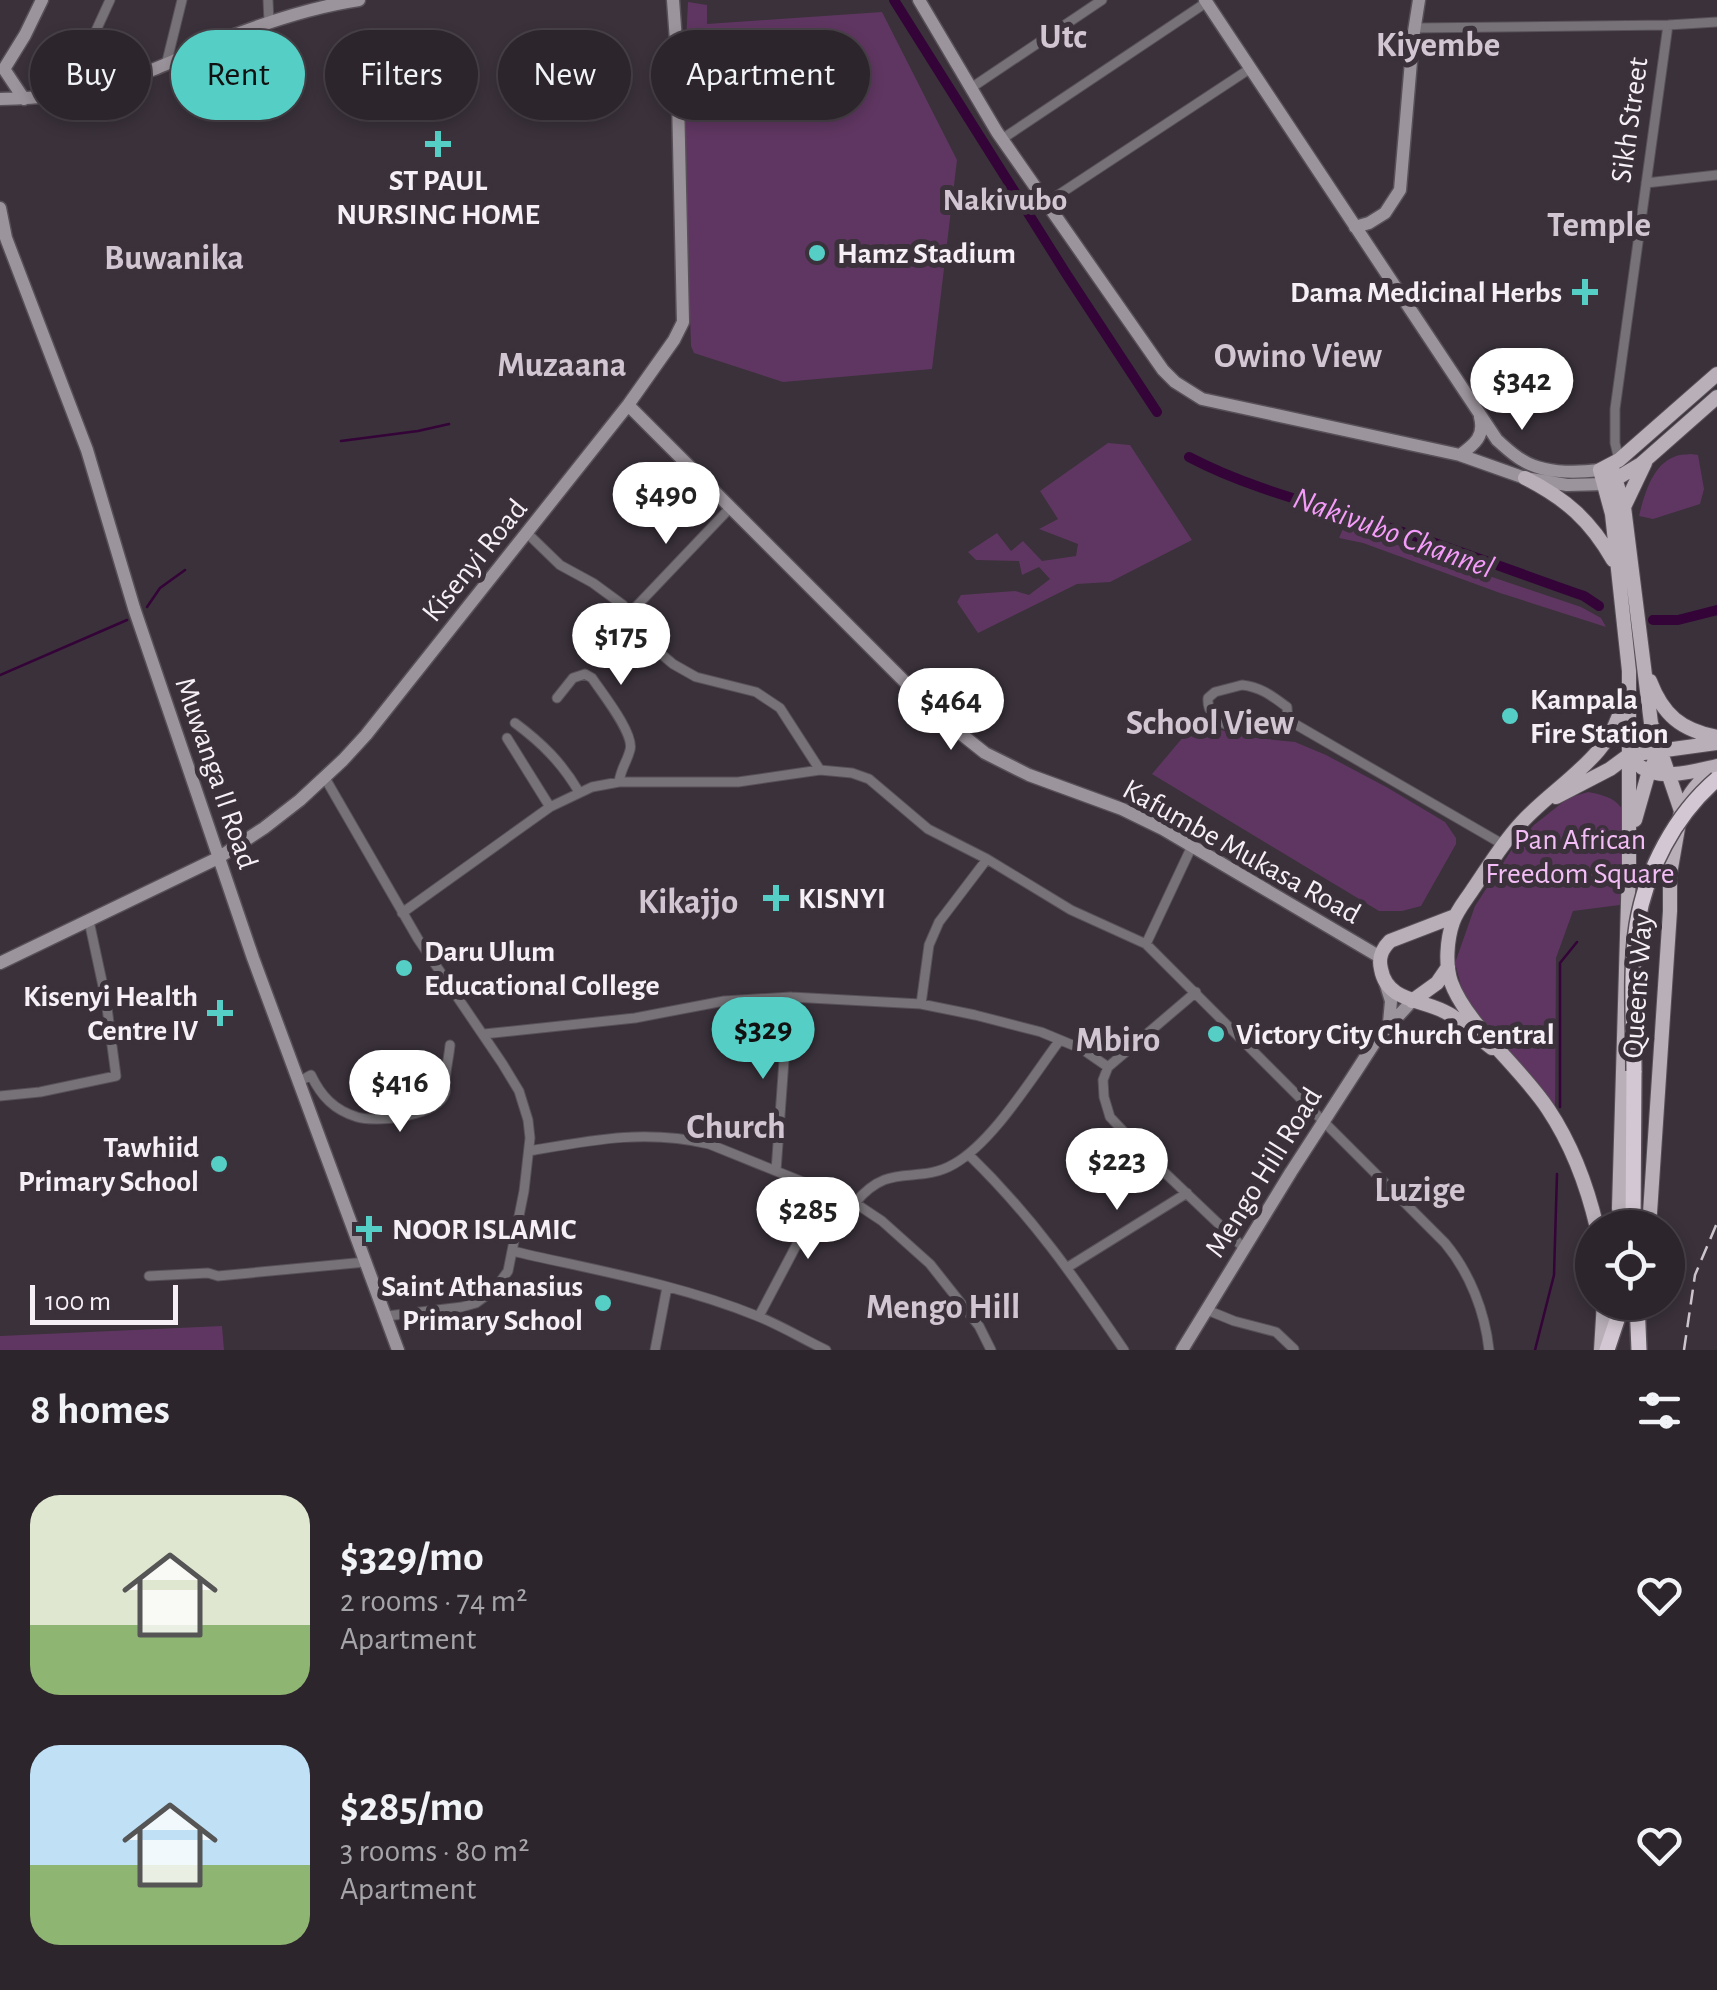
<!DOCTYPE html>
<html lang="en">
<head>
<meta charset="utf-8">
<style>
  :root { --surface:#2c252c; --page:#342d34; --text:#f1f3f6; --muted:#a6a5a9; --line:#484248; --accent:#55cec5 }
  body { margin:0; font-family:"Alegreya Sans",sans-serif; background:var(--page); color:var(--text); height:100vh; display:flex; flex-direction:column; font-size:38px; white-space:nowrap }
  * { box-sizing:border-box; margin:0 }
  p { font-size:32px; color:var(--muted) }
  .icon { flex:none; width:55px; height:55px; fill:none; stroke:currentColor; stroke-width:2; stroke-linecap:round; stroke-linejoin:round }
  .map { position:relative; height:1350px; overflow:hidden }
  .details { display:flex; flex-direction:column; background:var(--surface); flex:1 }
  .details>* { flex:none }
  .top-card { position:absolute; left:30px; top:30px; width:1000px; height:90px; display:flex; gap:20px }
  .controls { position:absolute; left:1575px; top:1210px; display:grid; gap:20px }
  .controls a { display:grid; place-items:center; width:110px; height:110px; border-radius:50%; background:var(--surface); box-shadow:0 5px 15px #0003,0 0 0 2px var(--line); font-size:50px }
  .scale { position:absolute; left:30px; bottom:25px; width:148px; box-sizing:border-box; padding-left:10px; border:5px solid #f6f0f6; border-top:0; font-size:28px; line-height:35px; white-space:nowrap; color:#f6f0f6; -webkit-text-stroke:8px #3a313a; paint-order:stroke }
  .price { position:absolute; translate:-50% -85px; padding:0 22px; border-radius:35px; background:#fff; color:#222; font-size:32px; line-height:65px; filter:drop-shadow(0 2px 5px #0008) }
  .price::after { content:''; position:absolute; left:50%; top:60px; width:30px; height:22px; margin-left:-15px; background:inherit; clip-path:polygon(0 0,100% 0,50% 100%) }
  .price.selected { background:var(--accent); color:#111 }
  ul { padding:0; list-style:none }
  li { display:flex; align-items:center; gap:30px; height:250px; padding:0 30px }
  li span { display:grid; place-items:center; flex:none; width:280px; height:200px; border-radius:30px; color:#555 }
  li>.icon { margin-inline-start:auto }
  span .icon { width:120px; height:120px; fill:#fffc; stroke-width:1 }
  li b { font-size:42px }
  h2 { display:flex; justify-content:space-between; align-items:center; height:120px; padding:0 30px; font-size:42px }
  .tag { padding:0 35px; border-radius:45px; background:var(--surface); box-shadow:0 5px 15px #0003,0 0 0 2px var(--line); font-size:35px; line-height:90px }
  .tag.selected { background:var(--accent); color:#111 }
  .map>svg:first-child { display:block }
  .green { fill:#5f3661 }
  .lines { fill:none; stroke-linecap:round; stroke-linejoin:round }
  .stream { stroke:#340338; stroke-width:2.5 }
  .canal { stroke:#340338; stroke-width:10 }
  .street-casing { stroke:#585058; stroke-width:11 }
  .secondary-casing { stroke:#585058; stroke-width:15 }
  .primary-casing { stroke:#585058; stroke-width:16 }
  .highway-casing { stroke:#585058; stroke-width:18 }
  .street { stroke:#767277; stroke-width:9 }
  .secondary { stroke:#9c949c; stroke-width:12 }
  .primary { stroke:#b8afb8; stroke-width:14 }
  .highway { stroke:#d2c7d2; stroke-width:15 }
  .rail { stroke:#ccc6cc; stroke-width:2.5; stroke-dasharray:15 8; stroke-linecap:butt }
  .highway-bridge-casing { stroke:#585058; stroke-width:18; stroke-linecap:butt }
  .highway-bridge { stroke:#d2c7d2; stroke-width:15 }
  .poi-dot { fill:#55cec5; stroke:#3a313a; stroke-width:4 }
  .labels { text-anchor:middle; stroke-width:10; stroke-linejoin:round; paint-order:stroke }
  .street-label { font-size:30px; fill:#f6f0f6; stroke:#3a313a }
  .poi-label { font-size:30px; font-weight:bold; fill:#f6f0f6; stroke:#3a313a; text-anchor:start }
  .park-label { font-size:30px; fill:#f3bdf5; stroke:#3a313a }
  .neighbourhood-label { font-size:32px; font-weight:bold; fill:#d2c6d2; stroke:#3a313a }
  .water-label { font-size:32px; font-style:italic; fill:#f59cfa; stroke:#3a313a }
  .quarter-label { font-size:35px; font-weight:bold; fill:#d2c6d2; stroke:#3a313a }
</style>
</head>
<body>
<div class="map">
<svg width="1717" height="1350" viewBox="0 0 1717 1350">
  <rect width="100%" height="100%" fill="#3a313a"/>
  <path class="green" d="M688 2 707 5V24L882 12 957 160 932 369 783 382 694 353 691 346 683 100Z
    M1108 443 1130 445 1192 540 1110 582 1077 584 978 633 957 602 961 595 1015 591 1029 595 1050 579 1039 567 1022 575 1019 561 976 560 968 552 997 533 1011 551 1023 541 1042 561 1076 556 1078 544 1039 529 1058 519 1040 491Z
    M1691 454 1698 455 1704 489 1700 504 1653 519 1639 516C1644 496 1652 465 1674 457 1679 454 1685 455 1691 454Z
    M1343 529 1353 530 1581 607 1601 618 1606 627 1500 593 1363 543 1339 538Z
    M1195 723 1247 737 1295 742 1326 755 1388 788 1445 822 1456 838V844L1421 906 1402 911H1379L1152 774Z
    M1588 792C1598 794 1609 796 1617 803 1640 824 1636 875 1635 903L1573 911 1556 958 1555 1107 1513 1055 1484 1023 1463 993 1455 963 1475 906 1514 846 1534 825 1568 798Z
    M222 1326 224 1350H0V1336Z"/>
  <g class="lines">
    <path class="stream" d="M341 441 418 431 449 424
      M147 607 160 588 185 570
      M0 675 127 620
      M1560 1107V963L1577 942
      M1535 1350 1554 1275 1557 1174"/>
    <path class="canal" d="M894 0 1067 275 1157 412
      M1189 457C1248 488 1314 504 1378 524 1447 546 1515 572 1584 596L1599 606
      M1653 620H1678L1717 610"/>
    <g class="street-casing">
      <path id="street" d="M268 0 269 22
        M1414 28 1668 25 1717 22
        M166 65 182 0
        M971 88 1102 0
        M67 94 110 0
        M1002 139 1207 2
        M1646 183 1717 175
        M1046 203 1251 68
        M1619 460 1615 443V409L1668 25
        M527 533 560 565 593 583 623 605 660 653 673 664 696 677 756 692 780 708 820 770
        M630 613 730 508
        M1242 685C1261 687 1272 696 1287 707L1288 720C1280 724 1273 729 1265 730 1243 733 1206 725 1208 698L1215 692Z
        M557 698 573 678 585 674 592 678C602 693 635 734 630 750 627 762 621 768 619 782
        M1288 720 1504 845
        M515 723C542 743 562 763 579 792
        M507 738 550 807
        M325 778 418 939 502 1063 519 1091 528 1120 530 1138 524 1191 508 1271 495 1289 476 1303 462 1307 387 1316
        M402 913 550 807 592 787 619 782H738L820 770 852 773 869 779 928 829 987 859 1071 910 1146 944 1445 1243C1470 1273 1485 1312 1489 1350
        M1146 944 1192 846
        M1196 992 1108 1067 1103 1080 1104 1097 1110 1117 1142 1151 1244 1248
        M921 1004 929 945 939 922 987 859
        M484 1034 635 1018 724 1001 791 997 921 1004 975 1015 1041 1032 1082 1049 1108 1067
        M300 1081 311 1075C321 1096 334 1110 357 1117 377 1123 438 1116 445 1093 446 1090 445 1087 445 1085 445 1071 449 1058 450 1045
        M0 1096 40 1092 116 1076 106 1000 89 921
        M529 1151C592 1140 645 1129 709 1144L855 1203 882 1221 930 1264 979 1326 991 1350
        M969 1155C1032 1216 1075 1278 1124 1350
        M776 1171 784 1060 791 997
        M855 1203C890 1160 916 1186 954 1164 994 1141 1032 1077 1060 1040
        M512 1251C594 1270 678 1284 757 1316 780 1325 803 1339 826 1350
        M1068 1267 1187 1193
        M149 1276 208 1273 218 1276 366 1262
        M1207 1310 1234 1321 1276 1332 1294 1349
        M759 1316 825 1191
        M655 1350 667 1287"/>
    </g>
    <g class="secondary-casing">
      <path id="secondary" d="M919 0 997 132 1163 370 1175 382 1202 399 1460 455 1525 478 1567 485 1605 484
        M1205 0 1497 440C1505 447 1513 455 1522 460 1544 474 1575 473 1600 470
        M4 69 25 35 42 0
        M4 69 24 99
        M0 99C37 98 72 96 108 85 148 74 186 55 224 39 267 22 312 7 359 0
        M0 208 6 238 87 450 134 608 253 958 398 1350
        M1355 227 1369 223 1385 213 1400 190 1413 38 1419 0
        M628 405 941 718 985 753 1029 775 1122 809 1163 829 1380 957
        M1460 455C1475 444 1485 436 1480 417
        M0 963 218 858 264 828 300 800 343 760 366 735 628 405 674 340 683 322 677 54 673 0
        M1385 982 1391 1001 1389 1023
        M1182 1350 1291 1172 1377 1039 1412 1001"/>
    </g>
    <g class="primary-casing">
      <path id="primary" d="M1611 465 1624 507 1651 723 1681 811 1670 874V911L1649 1228
        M1525 478C1566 499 1590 520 1613 560
        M1609 483 1641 464 1717 397
        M1624 507 1645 463
        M1650 681C1663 715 1681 730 1717 737
        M1629 755C1629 756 1640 767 1641 767 1661 781 1695 771 1717 766
        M1556 797 1610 769 1629 755 1717 743
        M1681 811C1689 794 1698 780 1715 771
        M1635 820 1649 771 1661 751
        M1455 916 1390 941C1382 949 1378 957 1381 969 1387 1003 1425 999 1449 1014 1464 1023 1477 1037 1492 1048
        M1412 1001 1437 983 1448 967
        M1597 1228C1587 1185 1572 1145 1548 1109 1522 1069 1466 1024 1451 982 1445 965 1447 939 1453 922 1457 910 1466 900 1473 889 1488 867 1503 842 1522 822 1557 784 1613 756 1623 701
        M1622 1228 1619 1208 1629 868V671L1612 514 1600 470 1619 460 1717 374
        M1601 1350 1604 1302"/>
    </g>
    <g class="highway-casing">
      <path id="highway" d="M1633 1228 1634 1071
        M1637 1302 1639 1350
        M1607 1350 1619 1314 1621 1302"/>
    </g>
    <use href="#street" class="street"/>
    <use href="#secondary" class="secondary"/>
    <use href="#primary" class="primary"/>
    <use href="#highway" class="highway"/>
    <path class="rail" d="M1684 1350 1695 1275 1717 1223"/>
    <g class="highway-bridge-casing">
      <path id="highway-bridge" d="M1634 1071C1634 1025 1630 970 1637 925 1646 870 1675 815 1717 779"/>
    </g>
    <use href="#highway-bridge" class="highway-bridge"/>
  </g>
  <g class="poi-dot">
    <path d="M433 129h10v10h10v10h-10v10h-10v-10h-10v-10h10z"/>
    <circle cx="817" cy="253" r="10"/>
    <path d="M1580 277h10v10h10v10h-10v10h-10v-10h-10v-10h10z"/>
    <circle cx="1510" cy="716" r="10"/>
    <path d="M771 883h10v10h10v10h-10v10h-10v-10h-10v-10h10z"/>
    <circle cx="404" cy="968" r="10"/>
    <path d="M215 998h10v10h10v10h-10v10h-10v-10h-10v-10h10z"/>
    <circle cx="1216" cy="1034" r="10"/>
    <circle cx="219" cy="1164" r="10"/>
    <path d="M364 1214h10v10h10v10h-10v10h-10v-10h-10v-10h10z"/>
    <circle cx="603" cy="1303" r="10"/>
  </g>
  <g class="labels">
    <g class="street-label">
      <text transform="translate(1629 120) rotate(-82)" y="10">Sikh Street</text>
      <text transform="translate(474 560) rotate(-51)" y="10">Kisenyi Road</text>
      <text transform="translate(217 773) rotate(71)" y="10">Muwanga II Road</text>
      <text transform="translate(1242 851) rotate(29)" y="10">Kafumbe Mukasa Road</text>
      <text transform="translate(1637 986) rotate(-86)" y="10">Queens Way</text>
      <text transform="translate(1263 1172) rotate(-58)" y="10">Mengo Hill Road</text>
    </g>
    <g class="poi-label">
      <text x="438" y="190" text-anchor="middle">ST PAUL<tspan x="438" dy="34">NURSING HOME</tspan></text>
      <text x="837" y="263">Hamz Stadium</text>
      <text x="1562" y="302" text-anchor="end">Dama Medicinal Herbs</text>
      <text x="1530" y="709">Kampala<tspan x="1530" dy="34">Fire Station</tspan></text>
      <text x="798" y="908">KISNYI</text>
      <text x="424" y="961">Daru Ulum<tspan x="424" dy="34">Educational College</tspan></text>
      <text x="198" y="1006" text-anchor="end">Kisenyi Health<tspan x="198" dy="34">Centre IV</tspan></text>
      <text x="1236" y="1044">Victory City Church Central</text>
      <text x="199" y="1157" text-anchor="end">Tawhiid<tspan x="199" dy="34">Primary School</tspan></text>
      <text x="392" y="1239">NOOR ISLAMIC</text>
      <text x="583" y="1296" text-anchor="end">Saint Athanasius<tspan x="583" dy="34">Primary School</tspan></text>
    </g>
    <g class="park-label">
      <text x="1580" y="849">Pan African<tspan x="1580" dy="34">Freedom Square</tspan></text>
    </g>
    <g class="neighbourhood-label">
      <text x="1005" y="210">Nakivubo</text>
    </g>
    <g class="water-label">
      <text transform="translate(1394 532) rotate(20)" y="11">Nakivubo Channel</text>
    </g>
    <g class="quarter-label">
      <text x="1063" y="48">Utc</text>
      <text x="1438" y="56">Kiyembe</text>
      <text x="1599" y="236">Temple</text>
      <text x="174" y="269">Buwanika</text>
      <text x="1298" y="367">Owino View</text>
      <text x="562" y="376">Muzaana</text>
      <text x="1210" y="734">School View</text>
      <text x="688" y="913">Kikajjo</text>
      <text x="1118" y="1051">Mbiro</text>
      <text x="736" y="1138">Church</text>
      <text x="1420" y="1201">Luzige</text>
      <text x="943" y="1318">Mengo Hill</text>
    </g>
  </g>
</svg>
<div class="controls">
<a><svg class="icon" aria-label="locate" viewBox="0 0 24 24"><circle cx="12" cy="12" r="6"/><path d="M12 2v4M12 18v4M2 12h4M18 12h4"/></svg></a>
</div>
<div class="scale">100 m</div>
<b class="price" style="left:1522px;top:433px">$342</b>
<b class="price" style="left:666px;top:547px">$490</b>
<b class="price" style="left:621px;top:688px">$175</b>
<b class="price" style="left:951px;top:753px">$464</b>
<b class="price selected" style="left:763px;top:1082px">$329</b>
<b class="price" style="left:400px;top:1135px">$416</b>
<b class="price" style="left:1117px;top:1213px">$223</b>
<b class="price" style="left:808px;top:1262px">$285</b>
<div class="top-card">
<a class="tag">Buy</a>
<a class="tag selected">Rent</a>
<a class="tag">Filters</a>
<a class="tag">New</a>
<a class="tag">Apartment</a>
</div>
</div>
<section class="details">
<h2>8 homes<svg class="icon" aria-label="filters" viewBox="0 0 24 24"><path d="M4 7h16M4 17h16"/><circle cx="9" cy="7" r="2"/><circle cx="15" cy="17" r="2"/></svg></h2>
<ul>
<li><span style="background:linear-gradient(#dfe7d0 65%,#8fb573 0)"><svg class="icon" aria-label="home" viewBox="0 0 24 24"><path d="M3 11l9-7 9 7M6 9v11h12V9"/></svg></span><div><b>$329/mo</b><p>2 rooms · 74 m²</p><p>Apartment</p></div><svg class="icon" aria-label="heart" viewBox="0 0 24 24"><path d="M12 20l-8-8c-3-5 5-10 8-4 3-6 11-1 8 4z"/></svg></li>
<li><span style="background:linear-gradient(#bfe0f5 60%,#8fb573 0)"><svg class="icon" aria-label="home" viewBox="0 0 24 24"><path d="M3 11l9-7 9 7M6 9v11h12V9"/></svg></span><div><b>$285/mo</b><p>3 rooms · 80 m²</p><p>Apartment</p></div><svg class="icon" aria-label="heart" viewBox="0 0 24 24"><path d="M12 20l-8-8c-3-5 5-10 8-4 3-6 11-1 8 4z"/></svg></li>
</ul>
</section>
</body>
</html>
